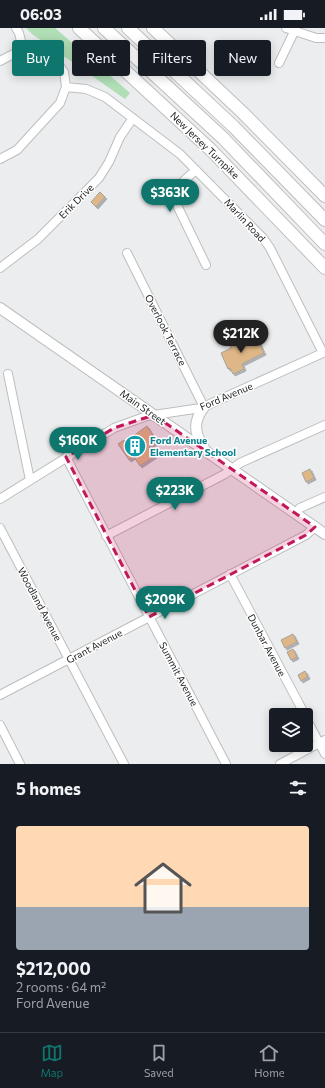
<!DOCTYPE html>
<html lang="en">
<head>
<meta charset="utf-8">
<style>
  :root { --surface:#171b24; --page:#242831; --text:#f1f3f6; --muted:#9ea1a6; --line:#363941; --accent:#0f766e }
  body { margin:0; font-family:Commissioner,sans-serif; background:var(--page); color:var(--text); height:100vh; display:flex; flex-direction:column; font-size:15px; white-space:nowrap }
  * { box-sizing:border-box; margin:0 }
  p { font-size:13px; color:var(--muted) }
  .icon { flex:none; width:22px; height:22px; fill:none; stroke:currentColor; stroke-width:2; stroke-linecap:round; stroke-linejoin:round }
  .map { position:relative; height:736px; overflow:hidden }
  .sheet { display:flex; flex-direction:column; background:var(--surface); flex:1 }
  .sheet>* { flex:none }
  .hud { position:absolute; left:12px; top:12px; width:301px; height:36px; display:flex; gap:8px }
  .tools { position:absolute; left:269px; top:680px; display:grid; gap:8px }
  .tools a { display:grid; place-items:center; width:44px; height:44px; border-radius:4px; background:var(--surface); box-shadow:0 2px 10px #0003; font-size:20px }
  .price { position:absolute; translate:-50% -34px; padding:0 9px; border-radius:14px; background:var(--accent); color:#fff; font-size:13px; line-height:26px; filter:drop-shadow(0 1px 2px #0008) }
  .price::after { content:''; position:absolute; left:50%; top:24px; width:12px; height:9px; margin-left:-6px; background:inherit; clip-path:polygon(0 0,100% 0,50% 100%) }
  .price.selected { background:#222; color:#fff }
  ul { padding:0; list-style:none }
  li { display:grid; align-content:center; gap:8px; height:212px; padding:0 16px }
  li+li { border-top:1px solid var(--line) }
  li span { display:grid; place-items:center; height:124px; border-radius:4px; color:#555 }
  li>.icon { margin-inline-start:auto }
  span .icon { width:72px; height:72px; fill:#fffc; stroke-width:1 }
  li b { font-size:17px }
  h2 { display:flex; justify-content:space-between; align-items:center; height:48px; padding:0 16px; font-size:17px }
  .tag { padding:0 14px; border-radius:4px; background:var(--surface); box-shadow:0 2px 10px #0003; font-size:14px; line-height:36px }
  .tag.selected { background:var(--accent); color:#fff }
  .status { display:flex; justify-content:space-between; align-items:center; height:28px; padding:0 20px; background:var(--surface); direction:ltr }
  .status svg { height:11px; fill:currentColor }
  .dock { display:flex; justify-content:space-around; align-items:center; height:56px; border-top:1px solid var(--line); background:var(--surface); font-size:11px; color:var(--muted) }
  .dock a { display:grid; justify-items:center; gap:2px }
  .dock .selected { color:var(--accent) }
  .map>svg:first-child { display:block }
  .green { fill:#b0dfb6 }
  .building { fill:#dfb786; stroke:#a2a1a0; filter:url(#shadow) }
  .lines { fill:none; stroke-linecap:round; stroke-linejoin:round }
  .minor-casing { stroke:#bdbebf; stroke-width:10 }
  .major-casing { stroke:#bdbebf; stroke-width:12 }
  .highway-casing { stroke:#bdbebf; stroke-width:14 }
  .minor { stroke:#fff; stroke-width:8 }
  .major { stroke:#fff; stroke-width:10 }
  .highway { stroke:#fff; stroke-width:12 }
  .marked { fill:#c2185b; fill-opacity:0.2; stroke:#c2185b; stroke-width:3; stroke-dasharray:8 5; stroke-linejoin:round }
  .labels { text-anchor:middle; stroke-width:3; stroke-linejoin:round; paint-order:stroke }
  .street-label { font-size:10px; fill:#1e1f1f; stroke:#fff }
  .culture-label { font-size:10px; font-weight:bold; fill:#0d838f; stroke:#fff; text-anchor:start }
</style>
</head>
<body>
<div class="status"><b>06:03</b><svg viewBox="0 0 49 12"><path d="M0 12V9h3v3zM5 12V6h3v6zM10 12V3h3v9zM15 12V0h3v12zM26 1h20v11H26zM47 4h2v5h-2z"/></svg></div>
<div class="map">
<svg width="325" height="736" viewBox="0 0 325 736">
  <defs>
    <filter id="shadow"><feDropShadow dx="2" dy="2" stdDeviation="0" flood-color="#0004"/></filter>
  </defs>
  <rect width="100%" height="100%" fill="#ecedee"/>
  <path class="green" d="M26 0H55L130 65 125 71 32 6Z"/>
  <path class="building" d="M100 164 105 169 96 179 91 174Z
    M257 310 264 325 242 336 244 341 233 346 230 340 228 341 221 325 231 320 229 315 237 312 239 318Z
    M147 398 157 414 149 419 155 428 140 438 134 429 129 432 118 416 124 412 125 414Z
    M310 441 314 450 306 454 302 445Z
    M293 606 297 614 285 620 281 612Z
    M293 621 297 629 291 632 287 624Z
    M305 643 308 649 301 653 298 647Z"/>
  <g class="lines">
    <g class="minor-casing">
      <path id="minor" d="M16 0 19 5 23 21
        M286 0 316 10H325
        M0 33 23 21 37 22 47 26 55 32 64 44 66 59 60 75 17 122 0 131
        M279 35 294 4
        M66 59 86 61 105 69 180 126 263 210 270 220 323 325
        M196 142C187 150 175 158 174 171L206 237
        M127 225 204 379
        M0 240 38 211 99 150 109 134 120 109 133 90
        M8 346 30 452
        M66 429 226 736
        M0 471 114 400 147 388 201 380 325 324
        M295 485 300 480 325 469
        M0 500 124 736
        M106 508 225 446 240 435 325 397
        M230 546 305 687
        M0 667 306 507 315 499
        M306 690 325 726
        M0 697 20 736
        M280 736 325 712"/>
    </g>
    <g class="major-casing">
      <path id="major" d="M0 280 325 506
        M204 420C194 405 193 393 204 379"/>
    </g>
    <g class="highway-casing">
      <path id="highway" d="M79 0 211 122 325 240
        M104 0 223 110 325 216
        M128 0 234 99 325 192
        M153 0 243 85 325 168"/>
    </g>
    <use href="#minor" class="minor"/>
    <use href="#major" class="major"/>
    <use href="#highway" class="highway"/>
  </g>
  <path class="marked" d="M154 387 315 499 306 507 149 589 66 429 114 400Z"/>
  <defs>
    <g id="building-disc" transform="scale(1.15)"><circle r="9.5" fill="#0f9aa8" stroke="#fff"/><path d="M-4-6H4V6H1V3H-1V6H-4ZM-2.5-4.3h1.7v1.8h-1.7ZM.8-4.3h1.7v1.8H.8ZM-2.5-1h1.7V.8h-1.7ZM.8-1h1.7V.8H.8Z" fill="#fff"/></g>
  </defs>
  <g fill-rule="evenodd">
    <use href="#building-disc" x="135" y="418"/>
  </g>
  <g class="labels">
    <g class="street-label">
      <text transform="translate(205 117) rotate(44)" y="4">New Jersey Turnpike</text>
      <text transform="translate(76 173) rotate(-45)" y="4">Erik Drive</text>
      <text transform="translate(245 192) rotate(47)" y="4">Marlin Road</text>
      <text transform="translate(166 302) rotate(63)" y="4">Overlook Terrace</text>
      <text transform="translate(226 368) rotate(-23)" y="4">Ford Avenue</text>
      <text transform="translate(143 379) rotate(35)" y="4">Main Street</text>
      <text transform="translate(40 576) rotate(62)" y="4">Woodland Avenue</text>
      <text transform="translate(267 617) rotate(62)" y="4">Dunbar Avenue</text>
      <text transform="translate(94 618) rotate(-28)" y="4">Grant Avenue</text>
      <text transform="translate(179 646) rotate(62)" y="4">Summit Avenue</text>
    </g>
    <g class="culture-label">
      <text x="150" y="416">Ford Avenue<tspan x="150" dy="12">Elementary School</tspan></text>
    </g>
  </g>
</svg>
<div class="tools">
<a><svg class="icon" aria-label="layers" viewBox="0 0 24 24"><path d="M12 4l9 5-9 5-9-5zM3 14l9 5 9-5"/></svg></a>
</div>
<b class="price" style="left:170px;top:185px">$363K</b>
<b class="price selected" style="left:241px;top:326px">$212K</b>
<b class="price" style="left:78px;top:433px">$160K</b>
<b class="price" style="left:175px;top:483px">$223K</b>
<b class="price" style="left:165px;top:592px">$209K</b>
<div class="hud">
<a class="tag selected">Buy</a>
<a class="tag">Rent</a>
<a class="tag">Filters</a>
<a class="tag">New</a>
</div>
</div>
<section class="sheet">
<h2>5 homes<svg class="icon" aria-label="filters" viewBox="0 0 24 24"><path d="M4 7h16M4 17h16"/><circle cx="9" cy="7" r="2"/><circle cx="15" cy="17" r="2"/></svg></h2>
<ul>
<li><span style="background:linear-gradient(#ffd9b3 65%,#9aa5b1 0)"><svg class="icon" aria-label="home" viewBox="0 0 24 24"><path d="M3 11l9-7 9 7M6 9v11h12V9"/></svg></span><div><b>$212,000</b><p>2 rooms · 64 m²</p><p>Ford Avenue</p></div></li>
</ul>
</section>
<nav class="dock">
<a class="selected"><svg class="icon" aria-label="map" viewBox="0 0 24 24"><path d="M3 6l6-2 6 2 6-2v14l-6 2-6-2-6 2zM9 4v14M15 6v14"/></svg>Map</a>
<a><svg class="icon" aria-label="saved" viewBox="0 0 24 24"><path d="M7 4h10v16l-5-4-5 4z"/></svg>Saved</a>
<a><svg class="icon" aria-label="home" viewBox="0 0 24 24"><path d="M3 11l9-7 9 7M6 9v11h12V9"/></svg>Home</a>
</nav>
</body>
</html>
